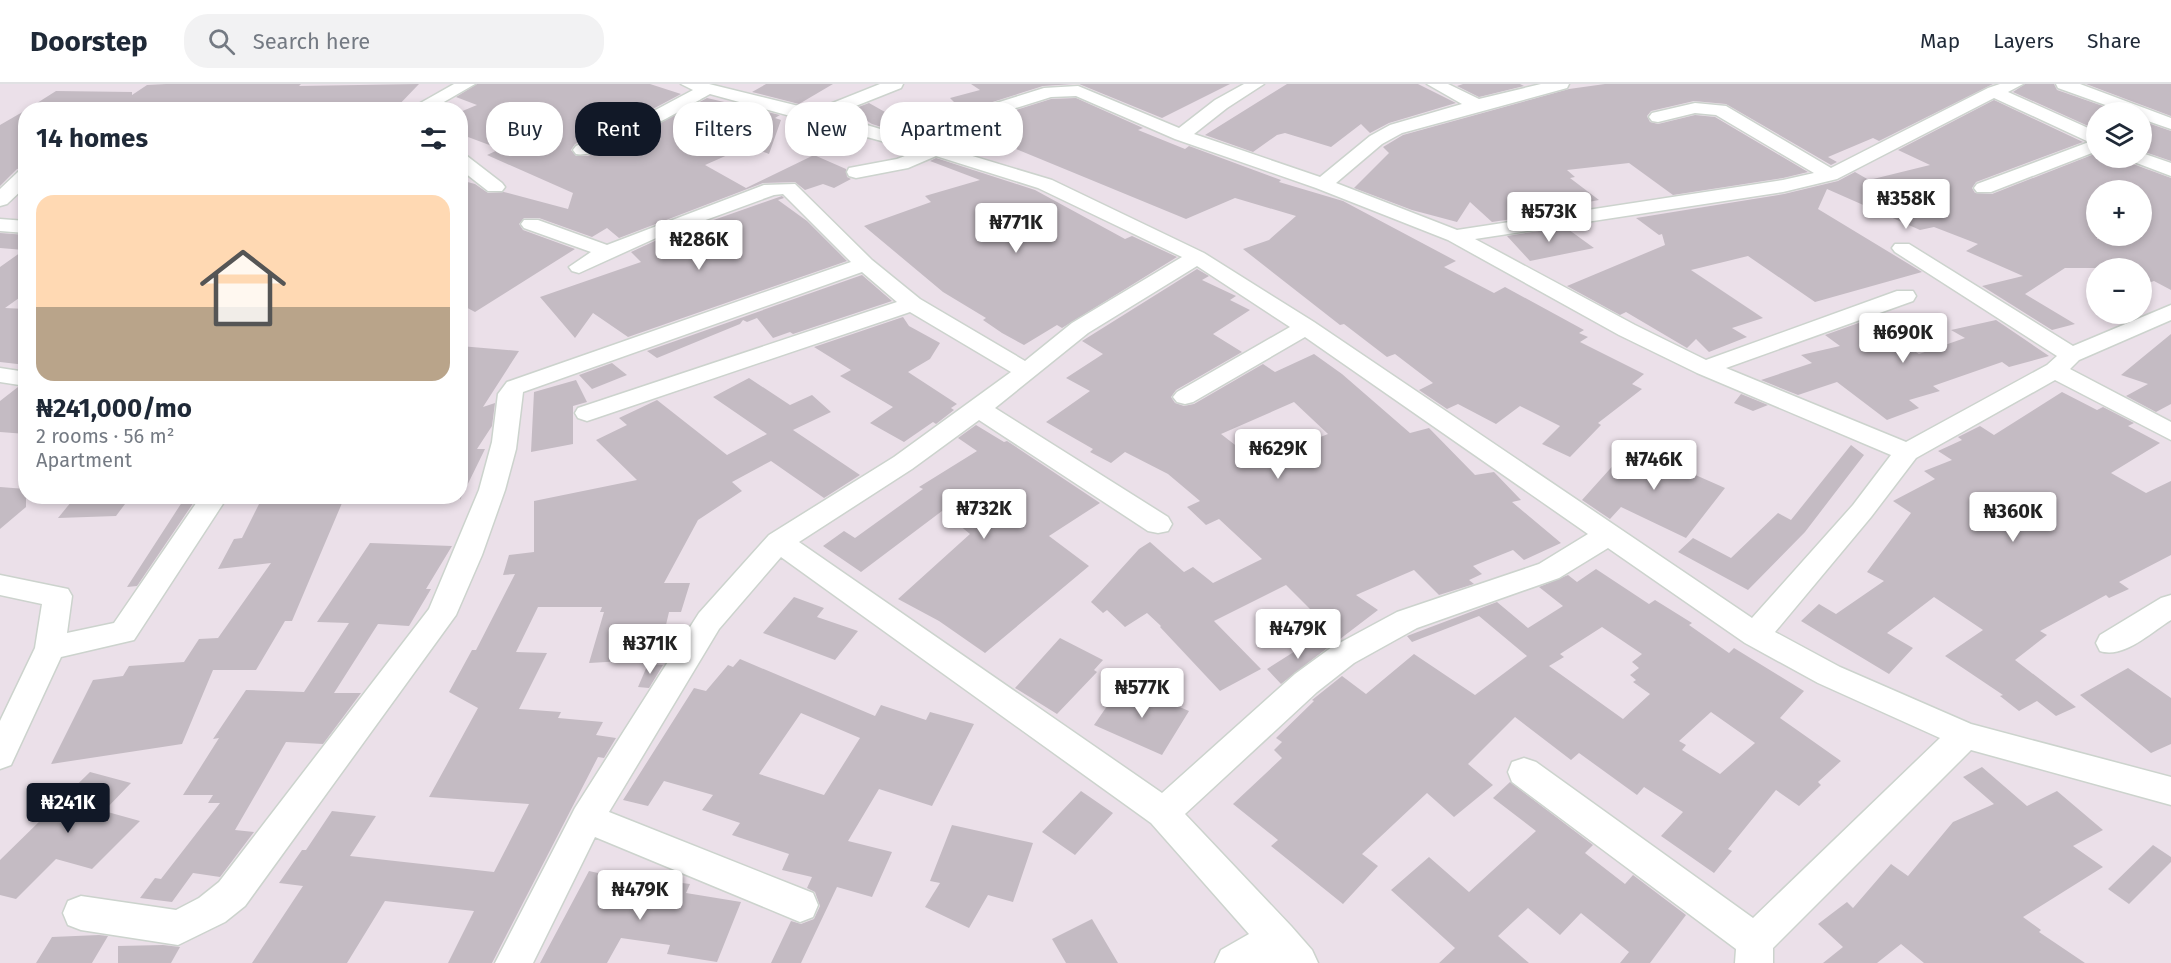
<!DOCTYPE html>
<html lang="en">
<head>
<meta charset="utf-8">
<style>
  :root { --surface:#fff; --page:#f2f2f3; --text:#1f2937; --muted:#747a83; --line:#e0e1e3; --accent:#111827 }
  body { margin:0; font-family:"Fira Sans",sans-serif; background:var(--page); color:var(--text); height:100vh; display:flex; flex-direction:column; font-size:22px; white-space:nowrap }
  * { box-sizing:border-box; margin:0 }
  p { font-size:20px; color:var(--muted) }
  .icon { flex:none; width:33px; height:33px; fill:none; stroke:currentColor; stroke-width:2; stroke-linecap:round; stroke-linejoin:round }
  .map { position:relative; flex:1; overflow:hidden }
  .drawer { position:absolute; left:18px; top:18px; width:450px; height:402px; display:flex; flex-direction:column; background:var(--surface); border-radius:24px; box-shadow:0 3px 9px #0003 }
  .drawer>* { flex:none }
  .banner { position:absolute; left:486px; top:18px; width:570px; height:54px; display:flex; gap:12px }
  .controls { position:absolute; left:2086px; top:18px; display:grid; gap:12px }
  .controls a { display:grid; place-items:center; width:66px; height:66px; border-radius:50%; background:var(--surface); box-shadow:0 3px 9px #0003; font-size:30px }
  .price { position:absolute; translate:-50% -51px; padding:0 14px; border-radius:6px; background:#fff; color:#222; font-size:20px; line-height:39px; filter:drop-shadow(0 2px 3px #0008) }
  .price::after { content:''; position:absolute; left:50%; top:36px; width:18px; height:14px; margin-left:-9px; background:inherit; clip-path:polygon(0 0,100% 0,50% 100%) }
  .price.selected { background:var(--accent); color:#fff }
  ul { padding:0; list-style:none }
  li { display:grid; align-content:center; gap:12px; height:318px; padding:0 18px }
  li+li { border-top:2px solid var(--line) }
  li span { display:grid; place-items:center; height:186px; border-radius:18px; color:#555 }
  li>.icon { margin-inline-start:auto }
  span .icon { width:108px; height:108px; fill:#fffc; stroke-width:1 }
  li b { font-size:26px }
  h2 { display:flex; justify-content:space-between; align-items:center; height:72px; padding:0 18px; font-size:26px }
  .tag { padding:0 21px; border-radius:24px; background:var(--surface); box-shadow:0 3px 9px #0003; font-size:21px; line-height:54px }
  .tag.selected { background:var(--accent); color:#fff }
  header { display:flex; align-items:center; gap:36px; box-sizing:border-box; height:84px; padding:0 30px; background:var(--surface); border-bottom:2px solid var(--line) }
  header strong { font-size:28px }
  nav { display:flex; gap:33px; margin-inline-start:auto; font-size:21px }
  .search { width:420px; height:54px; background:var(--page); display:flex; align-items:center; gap:15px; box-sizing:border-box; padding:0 21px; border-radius:24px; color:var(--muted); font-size:22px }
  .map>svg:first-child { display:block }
  .building { fill:#c4bbc3; fill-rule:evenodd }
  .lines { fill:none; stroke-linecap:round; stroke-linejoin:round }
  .minor-casing { stroke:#ccd3cd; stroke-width:3 }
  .minor { fill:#fff; fill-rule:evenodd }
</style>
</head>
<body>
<header>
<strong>Doorstep</strong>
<div class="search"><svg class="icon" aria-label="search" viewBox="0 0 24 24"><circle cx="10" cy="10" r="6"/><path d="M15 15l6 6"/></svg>Search here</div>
<nav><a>Map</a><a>Layers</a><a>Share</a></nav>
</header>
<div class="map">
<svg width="2171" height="879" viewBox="0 0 2171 879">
  <rect width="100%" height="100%" fill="#ebe0e9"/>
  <path class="building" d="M166 0H301L299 2 419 0 394 26H26L56 7 132 8V11L147 1Z
    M477 0H650L681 10 634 35 575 60 571 66 576 72H588L623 59 707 14 780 31 775 34 781 36 769 70 748 62 705 81 746 104 814 71 846 85 847 93 851 95 834 104 823 100 805 106 795 98 763 99 619 154 607 144 592 153 539 134H524L519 140 523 146 575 165 475 228 460 220V96L475 100 488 109 504 108 568 125 573 109 487 71 500 65 460 50V28L477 21 456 13Z
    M766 0H833L799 20 752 8Z
    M971 0H1074L1043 2 897 48 872 40 853 28 856 24 869 19 901 37 956 20 950 14 980 6Z
    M1079 0H1230L1162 34Z
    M1287 0H1418L1456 19 1389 39 1370 49 1361 40 1331 63 1285 49 1277 51 1253 68 1205 51Z
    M1463 0H1520L1524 2 1479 13 1457 2Z
    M1605 0H1993L1879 57 1873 54 1828 73 1837 78 1831 81 1726 20 1694 17 1651 27 1647 32 1650 38 1658 40 1695 31 1715 33 1808 88 1783 94 1673 111 1629 79 1567 86 1575 93 1570 94 1599 116 1542 127 1547 130 1492 138 1470 118 1457 138 1412 126 1354 104 1389 69 1383 63 1403 51 1569 5Z
    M2025 0H2054L2057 6 2120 28H2097V46L2013 8Z
    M2086 0H2171V32Z
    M1076 14 1143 44 1138 46 1185 65 1189 62 1281 96 1279 98 1343 117 1456 177 1444 183 1494 209 1505 203 1584 246 1579 249 1588 253 1580 258 1644 290 1632 300 1642 305 1598 339 1601 341 1570 373 1542 360 1560 342 1520 322 1496 340 1458 320 1447 325 1419 306 1433 299 1395 270 1387 273 1344 240 1340 241 1243 165 1269 156 1296 132 1235 114 1186 135 987 53 978 71 924 55 1051 15Z
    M1994 16 2083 58 1976 98 1972 104 1975 109 1992 110 2097 69V74H2130L2133 80 2171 94V206L2154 197 2142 201V184H2065L2025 210 2075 240 2052 246 1982 202 2023 192 1966 167 1978 160 1934 143 1920 146 1827 105 1818 125 1922 188 1815 218 1748 172 1691 186 1763 234 1732 244 1747 253 1709 268 1696 255 1687 264 1626 228 1620 231 1567 202 1665 161 1662 150 1659 151 1636 134 1784 110 1838 97 1855 88 1869 96 1930 81 1898 66ZM2097 106H2142V152H2112L2097 155Z
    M26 26V83L17 85 0 102V41Z
    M2142 37 2171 47V77L2142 67Z
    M936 74 1035 106 1125 155 1132 152 1177 173 1062 244 1057 241 1024 261 1002 249 983 236 986 234 943 208 864 142 931 118 925 112 980 96 930 77Z
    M782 112 784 114 778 116 807 137 847 177 628 253 593 229 575 254 540 213 641 178 631 168 657 156Z
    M1565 143 1594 164 1530 177 1507 152Z
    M0 149 26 151V209L5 224 26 225V281L0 278V183L24 166 0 164Z
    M1197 185 1209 192 1202 196 1236 212 1230 216 1250 226 1213 250 1242 268 1176 306 1171 313 1175 319 1184 322 1194 320 1263 280 1275 288 1314 270 1342 290 1410 349 1429 344 1475 391 1494 388 1521 416 1512 418 1561 459 1524 476 1513 466 1473 482 1482 490 1469 496 1474 500 1439 511 1414 486 1356 511 1378 526 1340 555 1286 501 1214 537 1261 585 1220 607 1160 543 1161 542 1147 529 1125 543 1107 526 1103 529 1091 518 1139 465 1150 458 1184 488 1193 483 1213 499 1262 475 1219 435 1206 441 1187 423 1200 417 1168 390 1125 368 1111 379 1090 368 1093 365 1046 338 1090 307 1066 294 1103 270 1082 257ZM1294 318 1328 350 1257 378 1221 350Z
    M862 191 892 217 793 250 790 248 773 254 757 234 747 238 743 236 740 240 657 274 647 267Z
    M903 233 909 242 940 259 930 275 908 288 957 320 951 324 954 326 936 340 933 338 904 358 870 339 893 323 840 292 851 286 814 263Z
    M1867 236 1919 270 1965 254 1951 246 1996 236 2049 272 2009 283 2002 278 1933 302 1940 307 1909 316 1919 324 1887 336 1837 298 1798 311 1761 296 1812 279 1801 271 1840 262 1825 251Z
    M2171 250V320L2156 328 2126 312 2148 300 2121 291Z
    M460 262 519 267 483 323 495 319 492 342 477 365H485L460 416Z
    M612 279 627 291 592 305 579 291Z
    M749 294 790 321 812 311 831 328 793 346 860 391 824 414 771 377 732 398 742 407 698 436 664 499H690L681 528H669L658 575 589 579 604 528H600L602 523H538L516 568 547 569 519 625 561 628 558 634 603 638 596 651 616 654 604 674 598 673 492 879H448L474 827 385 817 347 879H252L303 802 279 799 302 766H306L332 727 376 732 350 772 494 788 529 720 429 713 478 624 449 608 472 566H476L515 490 503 491 509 471 534 468V417L637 396 596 356 627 341 619 334 657 316 727 371 767 350 713 313Z
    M576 296 587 318 573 322V360L531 368 534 308Z
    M18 303 26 304V350L0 348V317Z
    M2062 308 2097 326 2103 323 2134 339 2128 342 2160 359 2111 389 2146 409 2171 397V471L2119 498 2129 505 2109 514 2106 511 2040 547 2047 551 2015 576 2076 623 2056 632 2037 617 2019 627 2000 612 2003 611 1945 572 1983 546 1934 513 1887 549 1913 564 1889 590 1801 537 1819 520 1836 530 1884 497 1867 488 1911 429 1893 417 1935 395 1924 387 1952 376 1938 367 1962 356 1958 353 1980 342 1994 351Z
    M1741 310 1768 321 1753 327 1734 319Z
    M976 341 1004 358 1007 357 1100 419 1049 452 1089 482 985 569 939 537 898 515 970 450 942 427 861 488 823 462 844 447 855 454 923 405 919 403 977 367 958 354Z
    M1636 356 1664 369 1659 375 1725 404 1686 454 1621 423 1610 435 1582 416Z
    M1851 361 1864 371 1805 448 1748 506 1678 468 1693 454 1731 474 1778 429 1791 436Z
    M0 403 26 405V423L0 445Z
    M76 412H131L116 432 58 434Z
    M186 412H198L137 502 127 503Z
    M263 412H345L292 537H285L256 586H213L182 660 51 680 93 596 123 592 129 582 184 578 199 555 218 554 271 479 218 485 234 455 242 454Z
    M370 459 452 462 426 505H431L409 542 378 540 334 609H361L323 660 286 658 235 746 254 748 220 793 193 789 172 818 140 814 155 794 161 795 220 719H208L213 711H183L219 654 213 655 246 606 304 608 349 539 317 538Z
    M1596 485 1649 520 1655 516 1692 539 1689 541 1729 569 1734 564 1804 607 1780 634 1841 677 1818 698 1821 701 1799 722 1776 706 1728 765 1732 767 1714 789 1661 752 1683 728 1644 703 1637 711 1579 669 1571 676 1515 633 1468 680 1493 701 1454 733 1427 709 1362 770 1378 782 1343 820 1271 762 1278 756 1233 720 1282 674 1274 666 1282 658 1276 654 1314 617 1312 616 1342 592 1366 610 1414 570 1475 611 1527 572 1479 532 1412 558 1407 552 1497 518 1528 544 1563 522 1539 503 1568 491 1577 498ZM1602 543 1642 570 1632 578 1639 584 1630 591 1636 596 1633 598 1650 610 1623 635 1549 582 1564 573 1560 570ZM1711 628 1755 659 1720 690 1682 666 1686 661 1679 657Z
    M794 513 824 524 817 533 858 547 835 576 763 549Z
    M1319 552 1331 561 1281 600 1267 585Z
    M1060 554 1103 576 1094 586 1097 588 1057 630 1015 604Z
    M740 575 875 632 881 621 926 636 930 628 974 640 932 722 879 705 848 757 892 768 872 813 837 803 801 879H771L791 837 801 840 814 835 820 822 815 808 807 804 812 793 782 786 789 770 732 751 740 739 702 726 713 711 664 697 648 722 623 716 694 604 706 607 728 581 733 583ZM801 629 860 654 824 711 759 690Z
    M648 580 663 581 649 604 638 603Z
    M2128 584 2171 614V660L2151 669 2080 611Z
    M1123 599 1189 627 1162 671 1094 641Z
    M1982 683 2027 722 2057 707 2103 746 2073 762 2103 783 2023 833 2041 846 2039 848 2085 879H1924L1901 860 1877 879H1823L1843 863 1818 840 1847 818 1853 824 1891 780 1908 792 1953 738 1994 720 1963 693Z
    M90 688 131 699 104 727 140 737 92 785 56 775 16 815 0 811V776Z
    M1510 698 1593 761 1585 769 1625 800 1633 791 1686 831 1650 879H1620L1629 868 1581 829 1560 851 1528 824 1498 852 1529 879H1439L1455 864 1391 806 1429 773 1469 808 1536 747 1493 714Z
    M1081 707 1113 729 1075 771 1042 748Z
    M952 741 1033 759 1013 818 988 811 969 844 925 823 940 799 930 797Z
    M2153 761 2171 773V778L2129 820 2108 805Z
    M589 787 656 802 658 796 690 800 686 809 741 818 717 878 667 870 670 861 621 854 607 879H540Z
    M1092 835 1118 879H1066L1052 855Z
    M99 851 108 852 92 879H36L52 853Z
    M163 861 180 863 171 879H118V862Z"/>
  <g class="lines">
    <g class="minor-casing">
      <path id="minor" d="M454 0H475L430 26H408Z
        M681 0H709L815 26 880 0H903L901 4 833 31 897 50 1044 4 1078 2 1179 44 1215 16 1244 0H1264L1227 24 1194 50 1320 93 1370 52 1390 41 1462 20 1427 0H1448L1479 15 1541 0H1569L1567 4 1402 49 1382 60 1336 99 1457 146 1783 96 1814 89 1716 31 1695 29 1658 38 1652 37 1649 33 1652 29 1695 19 1726 22 1831 84 1988 4 2000 0H2023L2008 8 2097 48V67L1991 108H1977L1974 104 1977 100 2089 58 1994 14 1837 95 1783 108 1475 155 1635 241 1706 276 1897 207H1913L1916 212 1913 217 1726 284 1906 358 2047 281 2057 272 1895 168 1892 164 1895 160H1909L2073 262 2171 221V236L2079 276 2070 285 2171 338V356L2055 296 1916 374 1871 433 1775 548 1840 583 1971 640 2171 693V721L1971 666 1773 864V879H1735L1736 865 1512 698 1508 688 1512 678 1524 674 1536 678 1753 834 1940 654 1818 599 1745 559 1608 464 1559 494 1417 544 1354 579 1317 608 1185 730 1291 842 1312 866 1318 879H1215L1221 866 1249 850 1151 739 781 473 719 545 609 728 813 809 818 821 813 833 800 838 595 753 533 879H495L575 724 699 529 769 451 894 373 1011 288 910 228 596 334 587 337 578 334 575 329 578 324 897 218 862 188 523 308 516 365 505 406 482 471 456 531 245 822 225 838 178 861 81 846 68 841 63 829 68 817 81 812 176 826 199 814 219 798 429 525 479 406 492 358 498 310 507 298 851 178 783 110 774 111 656 154 579 189 572 187 569 183 591 168 524 144 521 140 524 136H538L607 161 764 101 795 100 872 176 920 215 1025 277 1072 239 1182 173 1038 104 936 72 908 84 856 94 849 92 847 88 849 84 897 75 918 67 710 10C686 23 599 76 576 70L573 66 576 62 635 37 693 6ZM1076 12 1175 55 1316 104 1448 156 1619 251 1697 289 1891 371 1853 421 1752 534 1314 238 1204 169 1052 96 916 55 1051 13ZM1197 182 1290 243 1177 308 1173 313 1177 318 1185 320 1193 318 1305 253 1588 450 1539 480 1397 528 1332 563 1295 590 1162 709 799 458 912 385 979 336 1148 447 1158 449 1168 447 1172 440 1168 433 995 324 1088 249Z
        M2056 0H2080L2171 34V45L2142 35V28H2125L2058 4Z
        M2142 69 2171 79V92L2134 78 2132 74H2142Z
        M460 71 467 72 502 99 505 103 502 107H488L460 85Z
        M26 85V102L7 120 0 122V105L19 87Z
        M0 135 26 137V149L0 147Z
        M0 284 26 288V302L0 298Z
        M201 412H228L134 556 61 573 11 681 0 685V637L35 564 42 520 0 511V491L68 505 72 512 67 549 114 539Z
        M2171 511V536C2151 548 2124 575 2100 567L2096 559 2100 551 2161 514Z"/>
    </g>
    <use href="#minor" class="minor"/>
  </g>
</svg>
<div class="controls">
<a><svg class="icon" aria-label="layers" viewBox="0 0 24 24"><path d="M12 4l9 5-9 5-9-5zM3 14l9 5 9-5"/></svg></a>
<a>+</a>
<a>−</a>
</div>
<b class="price" style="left:1906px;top:146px">₦358K</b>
<b class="price" style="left:1549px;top:159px">₦573K</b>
<b class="price" style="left:1016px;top:170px">₦771K</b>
<b class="price" style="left:699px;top:187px">₦286K</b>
<b class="price" style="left:1903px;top:280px">₦690K</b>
<b class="price" style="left:1278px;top:396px">₦629K</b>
<b class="price" style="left:1654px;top:407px">₦746K</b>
<b class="price" style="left:984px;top:456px">₦732K</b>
<b class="price" style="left:2013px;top:459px">₦360K</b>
<b class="price" style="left:1298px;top:576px">₦479K</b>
<b class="price" style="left:650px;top:591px">₦371K</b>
<b class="price" style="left:1142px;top:635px">₦577K</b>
<b class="price selected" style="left:68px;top:750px">₦241K</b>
<b class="price" style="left:640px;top:837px">₦479K</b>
<div class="banner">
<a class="tag">Buy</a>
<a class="tag selected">Rent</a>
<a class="tag">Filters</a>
<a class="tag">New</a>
<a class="tag">Apartment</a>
</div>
<section class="drawer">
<h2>14 homes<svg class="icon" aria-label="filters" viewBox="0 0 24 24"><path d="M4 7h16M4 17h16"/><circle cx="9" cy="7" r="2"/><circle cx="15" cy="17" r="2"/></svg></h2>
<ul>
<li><span style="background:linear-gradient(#ffd9b3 60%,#b9a48a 0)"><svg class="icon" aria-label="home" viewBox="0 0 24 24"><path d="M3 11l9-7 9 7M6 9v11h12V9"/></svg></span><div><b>₦241,000/mo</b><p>2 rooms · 56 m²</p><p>Apartment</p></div></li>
</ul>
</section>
</div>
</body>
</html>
